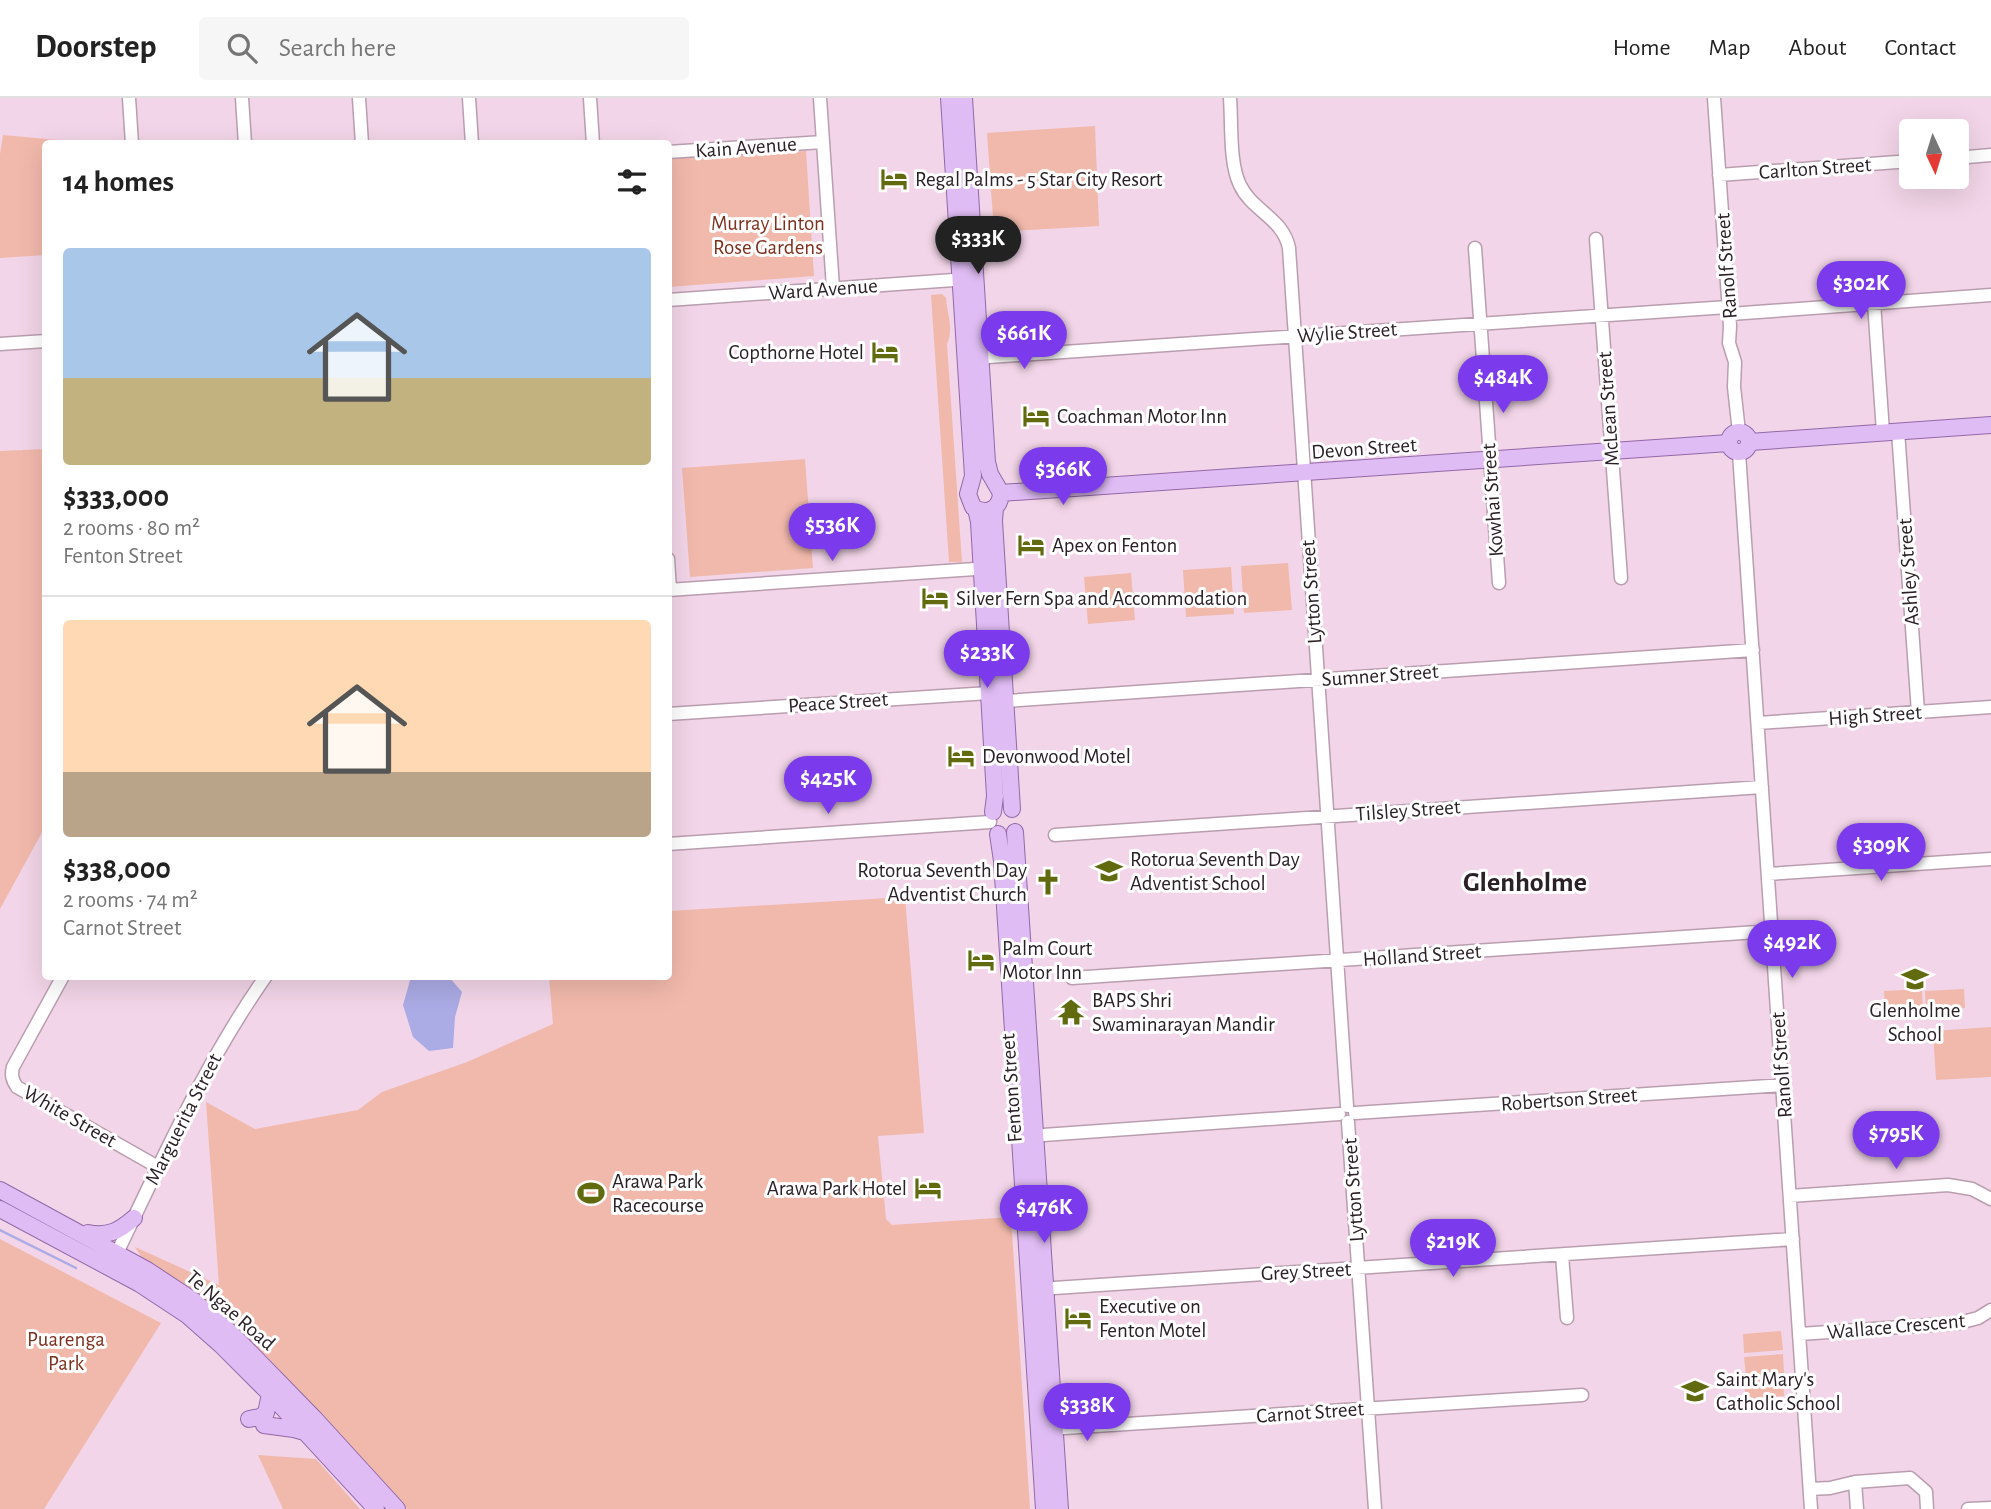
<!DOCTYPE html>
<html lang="en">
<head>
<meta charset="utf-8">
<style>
  :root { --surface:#fff; --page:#f6f6f6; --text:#222; --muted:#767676; --line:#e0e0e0; --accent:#7c3aed }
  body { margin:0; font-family:"Alegreya Sans",sans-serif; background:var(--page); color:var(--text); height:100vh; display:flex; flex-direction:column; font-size:26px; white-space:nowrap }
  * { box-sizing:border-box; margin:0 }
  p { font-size:23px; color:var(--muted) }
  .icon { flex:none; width:38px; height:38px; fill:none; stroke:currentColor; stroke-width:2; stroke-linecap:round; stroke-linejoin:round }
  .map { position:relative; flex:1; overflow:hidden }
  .drawer { position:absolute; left:42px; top:42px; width:630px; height:840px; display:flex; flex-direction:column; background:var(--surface); border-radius:7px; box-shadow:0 7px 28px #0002 }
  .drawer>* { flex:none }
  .needle { width:46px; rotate:176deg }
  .controls { position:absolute; left:1899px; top:21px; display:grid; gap:14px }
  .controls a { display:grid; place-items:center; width:70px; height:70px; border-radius:7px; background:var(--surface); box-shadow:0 7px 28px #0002; font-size:35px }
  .price { position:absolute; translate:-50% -60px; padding:0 16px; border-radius:24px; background:var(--accent); color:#fff; font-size:23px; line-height:46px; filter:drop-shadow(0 2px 4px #0008) }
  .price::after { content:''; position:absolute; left:50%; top:42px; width:21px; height:16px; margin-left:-10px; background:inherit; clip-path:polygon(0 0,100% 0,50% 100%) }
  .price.on { background:#222; color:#fff }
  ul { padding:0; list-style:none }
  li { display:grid; align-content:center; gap:14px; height:371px; padding:0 21px }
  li+li { border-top:2px solid var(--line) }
  li span { display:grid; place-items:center; height:217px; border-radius:7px; color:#555 }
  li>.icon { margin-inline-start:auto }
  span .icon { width:126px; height:126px; fill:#fffc; stroke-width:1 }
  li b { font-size:30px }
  h2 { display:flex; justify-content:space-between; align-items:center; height:84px; padding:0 21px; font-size:30px }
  header { display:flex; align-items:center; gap:42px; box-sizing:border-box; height:98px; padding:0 35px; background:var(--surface); border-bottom:2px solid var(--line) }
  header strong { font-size:33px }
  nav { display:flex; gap:38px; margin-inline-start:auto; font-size:24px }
  .search { width:490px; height:63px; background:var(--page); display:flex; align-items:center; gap:18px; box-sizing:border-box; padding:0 24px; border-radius:7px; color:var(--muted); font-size:26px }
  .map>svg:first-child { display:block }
  .green { fill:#f1b9ac }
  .water { fill:#ababe5 }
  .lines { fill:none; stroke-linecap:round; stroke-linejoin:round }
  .stream { stroke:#ababe5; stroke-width:2.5 }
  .minor-casing { stroke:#b99eaf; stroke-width:15 }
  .major-casing { stroke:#9268a8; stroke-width:18 }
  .minor { stroke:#fff; stroke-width:12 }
  .major { stroke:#dfbcf4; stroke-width:16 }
  .labels { text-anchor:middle; stroke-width:6; stroke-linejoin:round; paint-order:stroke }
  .street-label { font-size:21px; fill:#2b2127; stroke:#fff }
  .poi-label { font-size:21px; fill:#2b2127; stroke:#fff; text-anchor:start }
  .park-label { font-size:21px; fill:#7f3120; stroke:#fff }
  .district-label { font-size:28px; font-weight:bold; fill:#2b2127; stroke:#fff }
</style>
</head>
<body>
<header>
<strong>Doorstep</strong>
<div class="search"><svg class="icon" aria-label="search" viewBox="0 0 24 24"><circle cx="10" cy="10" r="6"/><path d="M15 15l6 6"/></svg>Search here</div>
<nav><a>Home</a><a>Map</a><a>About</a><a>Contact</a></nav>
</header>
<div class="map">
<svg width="1991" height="1411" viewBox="0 0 1991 1411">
  <rect width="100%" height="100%" fill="#f2d5e8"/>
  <path class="green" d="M1095 28 1099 128 994 134 987 35Z
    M3 37 58 42 59 45 46 46 45 157 0 160V56Z
    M806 53 814 178 669 189V60Z
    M942 196 946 200C947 216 954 231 947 246L962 464H949L931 197Z
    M45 351V729L0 811V353Z
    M805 361 813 470 690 479 682 370Z
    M1288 465 1292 512 1244 515 1241 468Z
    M1231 469 1234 516 1186 519 1183 472Z
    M1131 475 1135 522 1088 526 1084 479Z
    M905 799 924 1035 878 1038 886 1121 892 1127 1011 1119 1030 1411H407L267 1259 229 1222 191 1191 142 1160 135 1149 219 1187 206 1004 255 1031 358 1012 382 994 467 964 553 926 549 879 668 878 669 813Z
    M1922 891 1923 913 1885 915 1884 893Z
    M1964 891 1965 910 1926 912 1925 893Z
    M1991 929V979L1936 982 1933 933Z
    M0 1141 161 1225 44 1411H0Z
    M1781 1233 1783 1252 1744 1255 1743 1236Z
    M1783 1256 1784 1275 1746 1278 1744 1259Z
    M1783 1280 1784 1298 1746 1301 1744 1282Z
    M258 1357 316 1361 360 1411H283Z"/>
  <path class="water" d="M411 879H449L462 894 455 919 453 950 429 953 413 939 403 907Z"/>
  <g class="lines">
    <path class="stream" d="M0 1132 76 1170"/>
    <g class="minor-casing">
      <path id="minor" d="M129 0 132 46
        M242 0 245 46
        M359 0 362 46
        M469 0 472 46
        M590 0 593 46
        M820 0 833 190
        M1230 0C1232 25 1229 65 1240 87 1252 113 1283 120 1289 150L1347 1008
        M1714 0 1730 228 1729 245 1735 264 1734 289 1739 334
        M668 54 823 44
        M1956 60 1991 57
        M1719 77 1911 63
        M1596 141 1621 480
        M1475 150 1499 485
        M668 202 968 181
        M1874 205 1883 334
        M1730 216 1991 197
        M0 246 46 243
        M974 260 1728 209
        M1898 333 1918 614
        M1739 355 1811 1411
        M668 461 670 492
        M668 492 990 470
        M668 616 989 595 1006 603 1753 552
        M1758 625 1991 609
        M1055 737 1762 689
        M668 746 990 724
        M1768 776 1991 761
        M63 878 13 969C11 977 12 982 17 989L158 1069
        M1072 880 1772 833
        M1355 1015 1783 987
        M1348 1024 1375 1411
        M1029 1038 1339 1016
        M1790 1098 1948 1087 1972 1091 1991 1101
        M1562 1157 1567 1220
        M114 1161C161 1065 204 966 266 878
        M1039 1191 1793 1141
        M1800 1236 1959 1225 1978 1220 1991 1212
        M1048 1331 1582 1297
        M1855 1384 1857 1411
        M1810 1391 1830 1390 1855 1384 1910 1380 1926 1394 1927 1411
        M1968 1411 1991 1410"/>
    </g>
    <g class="major-casing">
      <path id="major" d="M949 0 973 378 968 396 973 409C987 418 1000 411 1001 395L990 376 987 364 964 0
        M1729 344a10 10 0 1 1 20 0a10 10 0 1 1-20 0Z
        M1750 344 1991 327
        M1001 395 1729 345
        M995 410 994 423 1012 711
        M976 411 979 424 995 698 993 714
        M1015 734 1060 1411
        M998 736 1002 763 1044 1411
        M0 1092 147 1172 194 1203 232 1236 314 1320 397 1411
        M0 1111 140 1186 187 1217 221 1247 270 1296 376 1411
        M88 1135C108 1139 119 1133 134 1120
        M249 1321 260 1319 266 1315 270 1296
        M264 1327 294 1331 308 1335"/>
    </g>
    <use href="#minor" class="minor"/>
    <use href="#major" class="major"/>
  </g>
  <defs>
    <g id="hotel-bare" transform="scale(2.1)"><path d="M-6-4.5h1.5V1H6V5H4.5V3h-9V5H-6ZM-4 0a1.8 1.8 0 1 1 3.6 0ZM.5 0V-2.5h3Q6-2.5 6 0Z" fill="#616a0e" stroke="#fff" stroke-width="2.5" paint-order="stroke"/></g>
    <g id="school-bare" transform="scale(2.1)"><path d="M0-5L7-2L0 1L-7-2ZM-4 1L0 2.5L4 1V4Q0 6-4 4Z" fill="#616a0e" stroke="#fff" stroke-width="2.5" paint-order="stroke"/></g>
    <g id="church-bare" transform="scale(2.1)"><path d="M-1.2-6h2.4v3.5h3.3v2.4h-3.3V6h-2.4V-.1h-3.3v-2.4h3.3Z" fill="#616a0e" stroke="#fff" stroke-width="2.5" paint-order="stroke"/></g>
    <g id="temple-bare" transform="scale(2.1)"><path d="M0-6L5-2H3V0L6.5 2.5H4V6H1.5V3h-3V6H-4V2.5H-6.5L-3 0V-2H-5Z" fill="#616a0e" stroke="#fff" stroke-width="2.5" paint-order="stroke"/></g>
    <g id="stadium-bare" transform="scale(2.1)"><path d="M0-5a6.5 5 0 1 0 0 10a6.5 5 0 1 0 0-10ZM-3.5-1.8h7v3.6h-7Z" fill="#616a0e" stroke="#fff" stroke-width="2.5" paint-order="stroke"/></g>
  </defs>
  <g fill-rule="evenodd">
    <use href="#hotel-bare" x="894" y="81"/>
    <use href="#hotel-bare" x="885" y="254"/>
    <use href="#hotel-bare" x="1036" y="318"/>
    <use href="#hotel-bare" x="1031" y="447"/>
    <use href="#hotel-bare" x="935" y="500"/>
    <use href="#hotel-bare" x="961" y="658"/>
    <use href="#school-bare" x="1109" y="773"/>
    <use href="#church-bare" x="1048" y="784"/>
    <use href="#hotel-bare" x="981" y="862"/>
    <use href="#school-bare" x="1915" y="881"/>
    <use href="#temple-bare" x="1071" y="914"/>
    <use href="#hotel-bare" x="928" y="1090"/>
    <use href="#stadium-bare" x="591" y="1095"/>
    <use href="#hotel-bare" x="1078" y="1220"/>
    <use href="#school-bare" x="1695" y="1293"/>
  </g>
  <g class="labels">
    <g class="street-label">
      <text transform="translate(746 49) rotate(-4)" y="7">Kain Avenue</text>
      <text transform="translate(1815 70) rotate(-4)" y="7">Carlton Street</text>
      <text transform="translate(1726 168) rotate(-94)" y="7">Ranolf Street</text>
      <text transform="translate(823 191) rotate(-4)" y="7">Ward Avenue</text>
      <text transform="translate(1347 234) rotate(-4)" y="7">Wylie Street</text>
      <text transform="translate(1608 311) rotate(-94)" y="7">McLean Street</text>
      <text transform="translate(1364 350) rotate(-4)" y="7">Devon Street</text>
      <text transform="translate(1492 402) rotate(-94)" y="7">Kowhai Street</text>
      <text transform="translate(1908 474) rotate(-94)" y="7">Ashley Street</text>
      <text transform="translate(1311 494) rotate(-94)" y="7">Lytton Street</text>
      <text transform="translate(1380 577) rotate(-4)" y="7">Sumner Street</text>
      <text transform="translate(838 604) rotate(-4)" y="7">Peace Street</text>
      <text transform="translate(1875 617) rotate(-4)" y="7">High Street</text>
      <text transform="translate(1408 712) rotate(-4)" y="7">Tilsley Street</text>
      <text transform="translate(1422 857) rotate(-4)" y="7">Holland Street</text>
      <text transform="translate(1781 967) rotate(-94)" y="7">Ranolf Street</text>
      <text transform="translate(1011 990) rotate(-94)" y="7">Fenton Street</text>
      <text transform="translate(1569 1001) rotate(-4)" y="7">Robertson Street</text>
      <text transform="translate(70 1018) rotate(30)" y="7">White Street</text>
      <text transform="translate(183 1021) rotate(-63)" y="7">Marguerita Street</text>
      <text transform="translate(1353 1092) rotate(-94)" y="7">Lytton Street</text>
      <text transform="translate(1306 1173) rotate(-3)" y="7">Grey Street</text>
      <text transform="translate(231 1212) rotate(41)" y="7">Te Ngae Road</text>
      <text transform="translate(1896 1228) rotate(-5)" y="7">Wallace Crescent</text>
      <text transform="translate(1310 1314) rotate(-4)" y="7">Carnot Street</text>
    </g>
    <g class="poi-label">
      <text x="915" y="88">Regal Palms - 5 Star City Resort</text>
      <text x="864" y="261" text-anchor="end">Copthorne Hotel</text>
      <text x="1057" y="325">Coachman Motor Inn</text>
      <text x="1052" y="454">Apex on Fenton</text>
      <text x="956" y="507">Silver Fern Spa and Accommodation</text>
      <text x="982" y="665">Devonwood Motel</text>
      <text x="1130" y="768">Rotorua Seventh Day<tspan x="1130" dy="24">Adventist School</tspan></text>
      <text x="1027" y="779" text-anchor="end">Rotorua Seventh Day<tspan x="1027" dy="24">Adventist Church</tspan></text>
      <text x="1002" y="857">Palm Court<tspan x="1002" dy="24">Motor Inn</tspan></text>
      <text x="1092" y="909">BAPS Shri<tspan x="1092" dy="24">Swaminarayan Mandir</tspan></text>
      <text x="1915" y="919" text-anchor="middle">Glenholme<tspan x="1915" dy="24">School</tspan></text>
      <text x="612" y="1090">Arawa Park<tspan x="612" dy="24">Racecourse</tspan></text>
      <text x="907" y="1097" text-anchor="end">Arawa Park Hotel</text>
      <text x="1099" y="1215">Executive on<tspan x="1099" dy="24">Fenton Motel</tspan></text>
      <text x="1716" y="1288">Saint Mary's<tspan x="1716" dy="24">Catholic School</tspan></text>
    </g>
    <g class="park-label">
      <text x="768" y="132">Murray Linton<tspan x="768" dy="24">Rose Gardens</tspan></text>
      <text x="66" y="1248">Puarenga<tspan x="66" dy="24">Park</tspan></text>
    </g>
    <g class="district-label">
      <text x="1525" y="793">Glenholme</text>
    </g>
  </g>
</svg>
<div class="controls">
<a><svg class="needle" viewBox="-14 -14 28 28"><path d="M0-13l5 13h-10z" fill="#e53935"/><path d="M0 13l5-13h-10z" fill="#767676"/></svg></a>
</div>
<b class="price on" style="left:978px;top:178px">$333K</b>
<b class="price" style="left:1861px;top:223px">$302K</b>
<b class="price" style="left:1024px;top:273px">$661K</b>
<b class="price" style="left:1503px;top:317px">$484K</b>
<b class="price" style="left:1063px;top:409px">$366K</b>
<b class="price" style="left:832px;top:465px">$536K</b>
<b class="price" style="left:987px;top:592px">$233K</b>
<b class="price" style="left:828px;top:718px">$425K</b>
<b class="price" style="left:1881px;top:785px">$309K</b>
<b class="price" style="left:1792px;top:882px">$492K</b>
<b class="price" style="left:1896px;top:1073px">$795K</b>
<b class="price" style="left:1044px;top:1147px">$476K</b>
<b class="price" style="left:1453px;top:1181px">$219K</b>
<b class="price" style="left:1087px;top:1345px">$338K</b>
<section class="drawer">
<h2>14 homes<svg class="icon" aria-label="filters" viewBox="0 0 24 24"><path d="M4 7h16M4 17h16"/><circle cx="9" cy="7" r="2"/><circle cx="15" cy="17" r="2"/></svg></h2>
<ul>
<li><span style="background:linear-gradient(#a9c7e8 60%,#c2b280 0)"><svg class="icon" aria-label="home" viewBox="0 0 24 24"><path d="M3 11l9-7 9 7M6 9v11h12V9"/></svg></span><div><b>$333,000</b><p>2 rooms · 80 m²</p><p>Fenton Street</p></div></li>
<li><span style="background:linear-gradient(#ffd9b3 70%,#b9a48a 0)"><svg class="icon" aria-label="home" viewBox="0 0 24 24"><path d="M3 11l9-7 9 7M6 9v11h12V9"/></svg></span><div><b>$338,000</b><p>2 rooms · 74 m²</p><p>Carnot Street</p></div></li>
</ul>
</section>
</div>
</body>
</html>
